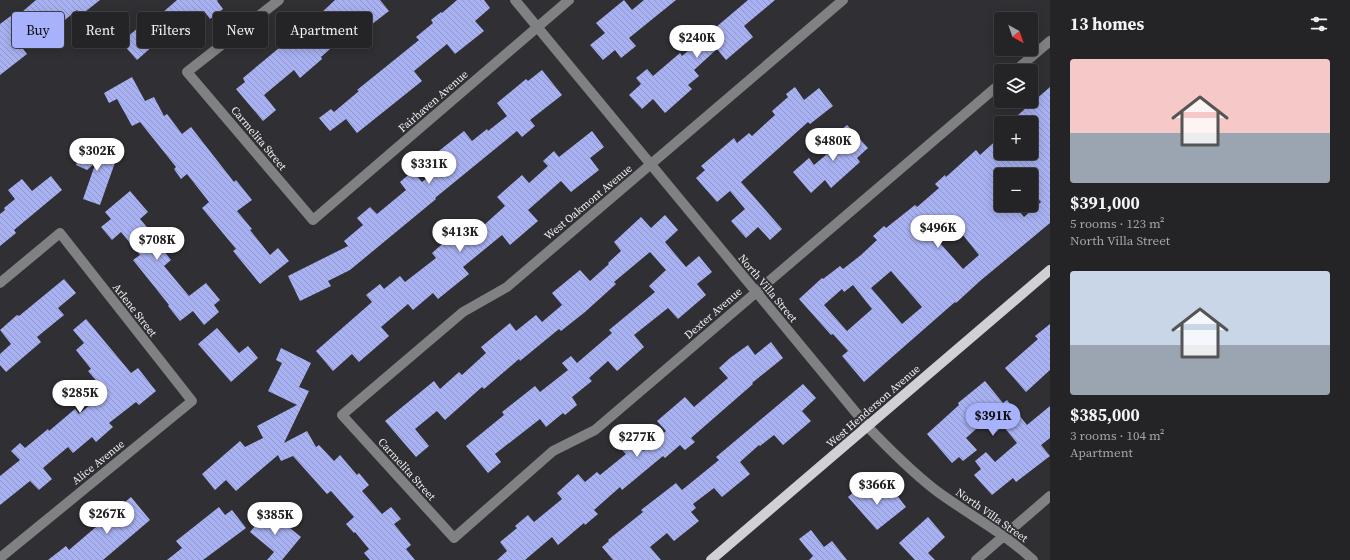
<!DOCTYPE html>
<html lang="en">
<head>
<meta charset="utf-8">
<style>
  :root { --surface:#242427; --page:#2c2c2f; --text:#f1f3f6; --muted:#a3a4a7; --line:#414144; --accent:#a7b1fc }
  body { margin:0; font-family:"Source Serif 4",serif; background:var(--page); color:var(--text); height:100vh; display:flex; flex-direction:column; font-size:15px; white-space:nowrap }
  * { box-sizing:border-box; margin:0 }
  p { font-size:13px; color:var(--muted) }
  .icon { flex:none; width:22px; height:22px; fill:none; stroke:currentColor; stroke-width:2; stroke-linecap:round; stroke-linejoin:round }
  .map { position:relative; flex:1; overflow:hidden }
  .drawer { display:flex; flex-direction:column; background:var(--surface); width:300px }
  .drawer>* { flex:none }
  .guide { position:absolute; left:12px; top:12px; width:380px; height:36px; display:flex; gap:8px }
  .needle { width:26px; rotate:140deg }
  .fabs { position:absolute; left:994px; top:12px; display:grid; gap:8px }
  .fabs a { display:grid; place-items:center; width:44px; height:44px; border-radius:4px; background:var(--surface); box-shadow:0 2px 10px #0003,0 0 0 1px var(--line); font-size:20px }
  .price { position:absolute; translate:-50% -34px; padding:0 9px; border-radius:14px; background:#fff; color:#222; font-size:13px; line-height:26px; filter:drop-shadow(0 1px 2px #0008) }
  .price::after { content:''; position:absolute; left:50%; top:24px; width:12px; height:9px; margin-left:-6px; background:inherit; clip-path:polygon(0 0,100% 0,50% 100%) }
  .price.current { background:var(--accent); color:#111 }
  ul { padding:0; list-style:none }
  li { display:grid; align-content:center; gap:8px; height:212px; padding:0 20px }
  li span { display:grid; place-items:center; height:124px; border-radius:4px; color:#555 }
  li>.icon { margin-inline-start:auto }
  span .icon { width:72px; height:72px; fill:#fffc; stroke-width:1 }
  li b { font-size:17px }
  h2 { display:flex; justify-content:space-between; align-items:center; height:48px; padding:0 20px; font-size:17px }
  .chip { padding:0 14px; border-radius:4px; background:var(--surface); box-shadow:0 2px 10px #0003,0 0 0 1px var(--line); font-size:14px; line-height:36px }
  .chip.current { background:var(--accent); color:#111 }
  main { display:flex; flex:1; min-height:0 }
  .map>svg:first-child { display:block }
  .building { fill:url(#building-back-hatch); fill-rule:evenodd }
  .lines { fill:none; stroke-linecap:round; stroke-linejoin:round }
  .minor { stroke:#808183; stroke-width:10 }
  .major { stroke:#d1d1d5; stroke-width:10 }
  .labels { text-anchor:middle; stroke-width:4; stroke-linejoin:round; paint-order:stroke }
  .street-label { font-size:11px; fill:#f0f0f3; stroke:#303034 }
</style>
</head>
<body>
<main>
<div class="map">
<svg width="1050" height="560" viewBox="0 0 1050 560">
  <defs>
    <pattern id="building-back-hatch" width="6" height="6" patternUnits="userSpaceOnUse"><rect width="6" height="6" fill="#a8b1f2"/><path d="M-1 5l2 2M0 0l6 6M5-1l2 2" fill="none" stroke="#9097c8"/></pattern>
  </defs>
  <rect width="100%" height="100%" fill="#303034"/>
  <path class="building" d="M36 0H100L81 15 77 10 43 38 41 35 23 49 27 54 0 75V24L12 15 15 18Z
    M177 0H218L217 1 223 9 210 19 204 11 184 27 180 22 137 60 121 42 144 23 147 26Z
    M335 0H380L389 11 363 31 357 25 321 57 322 59 300 78 294 70 264 95 276 110 263 121 236 89 245 82 243 78 285 43 289 48 303 36 308 42 328 25 319 15Z
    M457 0H484L490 8 475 21 484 31 455 54 447 44 414 71 422 81 357 133 346 119 330 131 319 118 331 109 334 112 359 91 357 90 419 40 416 37 433 23 431 20 441 12 442 13Z
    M624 0 632 10 644 0H676L629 38 636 46 621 58 615 50 603 60 590 45 605 33 596 23Z
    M748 0H775L744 26 753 37 726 60 717 49 694 70 699 76 688 85 692 89 665 113 653 99 642 109 629 95 641 84 636 78 647 69 653 76 680 53 682 56Z
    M542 70 562 95 530 120 535 126 522 137 517 131 435 198 436 199 350 270 328 281 331 286 300 301 288 276 348 246 344 241 363 225 357 218 370 207 377 214 406 190 400 182 413 171 422 182 444 165 435 154 464 131 472 141 487 129 488 131 507 116 497 103 526 79 528 81Z
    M132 77 145 101 154 97 164 116 167 114 182 134 191 127 234 182 236 180 252 200 237 211 252 229 250 230 270 255 278 248 289 261 260 284 233 251 236 249 202 208 209 202 187 174 181 179 174 169 176 167 140 122 132 126 117 99 109 103 104 93Z
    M795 87 804 100 819 88 833 106 810 124 808 122 741 182 782 229 770 240 758 227 746 238 731 221 745 209 730 191 717 202 696 178 705 170 701 166 734 138 737 143 749 133 752 136 775 115 772 111 788 97 786 94Z
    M1050 87V223L980 281 956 303 955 302 891 358 864 382 842 356 848 351 833 334 831 335 799 299 822 278 823 279 840 266 843 269 861 255 877 240 873 236 884 226 886 228 915 205 917 207 939 188 935 184 945 175 946 177 976 150 980 155 1001 136V153H1031V123H1009ZM1001 175H1031V191L1041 202 1024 217 1014 205H1001ZM950 219 979 255 963 269 932 234ZM891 271 922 307 902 324 871 288ZM853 285 872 309 847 331 824 305 842 289 844 292Z
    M847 125 868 148 857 158 860 162 831 188 825 180 811 193 793 172 809 158 814 165 839 144 833 137Z
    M592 131 604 147 590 158 599 170 571 192 561 181 528 210 538 221 510 245 502 235 463 267 469 274 438 299 433 293 413 310 408 304 381 327 389 336 359 362 352 354 333 371 316 351 372 302 366 295 380 284 384 289 400 276 405 282 436 258 432 253 463 226 472 236 505 206 497 197 522 175 529 183 548 166 543 161 554 151 559 157Z
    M96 146 118 154 100 205 83 199 96 162 87 170 76 165 82 148 94 152Z
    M51 176 62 190 14 230 16 233 0 246V214L5 210 4 208 15 199 8 190 22 179 32 191Z
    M130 191 148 212 140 219 158 240 160 238 167 247 163 250 171 260 164 266 189 296 206 283 220 300 214 305 219 312 204 325 193 311 180 321 168 306 169 305 133 260 140 255 121 232 112 240 101 227 111 219 105 212Z
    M665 215 678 230 665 242 686 267 699 256 712 272 697 284 706 295 678 319 668 308 634 335 644 347 617 371 608 361 589 378 592 381 572 397 577 405 565 415 563 413 546 427 540 419 495 454 501 462 488 473 466 446 504 415 502 412 535 386 540 392 568 370 562 363 571 356 577 363 612 333 609 330 655 292 649 286 666 270 650 252 614 282 616 284 585 312 561 331 559 329 520 361 519 359 484 389 482 387 445 420 437 411 415 429 429 446 416 457 385 421 434 381 440 389 459 372 462 375 486 353 481 347 510 323 516 331 536 315 542 322 562 305 552 293 580 270 590 281 609 264 608 263 621 251 614 242 641 217 651 228Z
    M64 279 76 293 58 308 64 315 37 337 41 342 6 372 0 365V354L11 344 0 330 17 315 19 316Z
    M86 319 131 373 138 368 156 391 139 405 136 402 109 423 113 427 96 442 92 437 73 453 68 447 43 468 52 479 39 490 30 481 0 505V476L20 460 11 451 20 443 25 448 48 429 49 431 75 409 79 414 106 392 88 371 91 369 76 350 84 343 73 330Z
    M1050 324V370L1026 392 1005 368 1038 339 1035 336Z
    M217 328 239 353 248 346 258 358 231 382 198 344Z
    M771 342 783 358 752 383 753 384 691 438 695 442 685 450 680 445 665 458 663 456 622 490 620 487 594 510 598 514 585 525 584 523 558 545 552 537 525 560H497L507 551 500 542 517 528 515 526 528 515 534 522 562 499 557 493 578 474 585 482 597 472 600 475 626 454 620 448 633 437 644 451 666 431 657 421 685 397 694 407 728 378 719 368 730 358 748 345 755 355Z
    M281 348 311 363 299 387 309 391 284 443 307 431 316 447 319 445 334 461 340 455 357 475 359 473 369 485 362 491 382 514 391 507 401 519 394 524 411 545 406 549 415 560H370L364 553 369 549 355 532 354 533 346 524 354 517 331 491 327 494 293 456 281 461 278 455 236 491 226 480 215 490 202 474 240 441 245 447 263 438 257 426 297 405 268 391 282 363 276 360Z
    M985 381 1003 403 1007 400 1027 425 1050 406V438L1041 445 1050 456 1016 482 1013 478 992 495 974 475 981 469 975 461 986 452 995 462 1017 443 1003 426 995 433 985 421 966 438 977 450 963 461 959 457 952 463 927 434 959 405 958 403Z
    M803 384 816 398 802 411 811 421 783 445 774 435 760 446 759 445 740 462 750 474 722 497 714 488 693 504 696 508 691 512 699 521 674 541 667 533 650 547 661 560H613L602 547 609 541 608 540 643 512 641 510 676 483 682 490 719 460 716 457Z
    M864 483 878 500 892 489 906 507 877 530 848 497Z
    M131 497 150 520 103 560H48L66 546 69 550Z
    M219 507 225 515 232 510 246 528 203 560H167L182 548 176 541Z
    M268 510 301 537 282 560H267L274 552 250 532Z
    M928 517 945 537 928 553 935 560H915L899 543Z
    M811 530 824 547 832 541 847 560H809L813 556 799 539Z"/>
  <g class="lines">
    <path class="minor" d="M279 0 187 72 313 220 569 0
      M515 0 867 426C888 448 910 470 934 489 967 514 1002 531 1033 560
      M843 0 507 287 463 312 342 415 454 538 553 451 595 430 1001 83
      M1015 71 1050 41
      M0 283 60 233 192 401 0 558
      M976 560 1050 496"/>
    <path class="major" d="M711 560 1050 270"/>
  </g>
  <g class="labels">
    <g class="street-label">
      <text transform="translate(433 101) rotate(-41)" y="4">Fairhaven Avenue</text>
      <text transform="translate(259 138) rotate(50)" y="4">Carmelita Street</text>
      <text transform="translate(588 202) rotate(-40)" y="4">West Oakmont Avenue</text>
      <text transform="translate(768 288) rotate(50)" y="4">North Villa Street</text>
      <text transform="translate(135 310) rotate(52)" y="4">Arlene Street</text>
      <text transform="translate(713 313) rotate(-41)" y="4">Dexter Avenue</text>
      <text transform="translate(873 406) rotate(-41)" y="4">West Henderson Avenue</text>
      <text transform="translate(98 462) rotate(-39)" y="4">Alice Avenue</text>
      <text transform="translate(407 469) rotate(48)" y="4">Carmelita Street</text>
      <text transform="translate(992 515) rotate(35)" y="4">North Villa Street</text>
    </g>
  </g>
</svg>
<div class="fabs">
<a><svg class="needle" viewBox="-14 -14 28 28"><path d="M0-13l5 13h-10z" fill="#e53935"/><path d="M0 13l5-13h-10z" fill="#a3a4a7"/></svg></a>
<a><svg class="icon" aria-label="layers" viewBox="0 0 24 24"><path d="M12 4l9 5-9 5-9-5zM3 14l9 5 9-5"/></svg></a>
<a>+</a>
<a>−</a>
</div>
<b class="price" style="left:697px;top:59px">$240K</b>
<b class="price" style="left:833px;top:162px">$480K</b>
<b class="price" style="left:97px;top:172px">$302K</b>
<b class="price" style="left:429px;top:185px">$331K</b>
<b class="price" style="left:938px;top:249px">$496K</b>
<b class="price" style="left:460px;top:253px">$413K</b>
<b class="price" style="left:157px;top:261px">$708K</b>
<b class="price" style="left:80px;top:414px">$285K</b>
<b class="price current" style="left:993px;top:437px">$391K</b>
<b class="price" style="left:637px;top:458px">$277K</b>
<b class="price" style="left:877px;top:506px">$366K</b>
<b class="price" style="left:107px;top:535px">$267K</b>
<b class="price" style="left:275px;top:536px">$385K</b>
<div class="guide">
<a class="chip current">Buy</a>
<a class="chip">Rent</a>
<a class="chip">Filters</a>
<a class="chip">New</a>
<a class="chip">Apartment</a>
</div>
</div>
<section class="drawer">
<h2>13 homes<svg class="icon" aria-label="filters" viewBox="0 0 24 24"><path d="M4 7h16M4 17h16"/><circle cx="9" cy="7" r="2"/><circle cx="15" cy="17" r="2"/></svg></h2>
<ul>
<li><span style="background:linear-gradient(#f6c9c9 60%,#9aa5b1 0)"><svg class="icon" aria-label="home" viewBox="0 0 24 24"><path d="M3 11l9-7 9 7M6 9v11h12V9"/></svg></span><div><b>$391,000</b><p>5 rooms · 123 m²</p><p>North Villa Street</p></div></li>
<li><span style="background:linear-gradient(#c9d6e8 60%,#9aa5b1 0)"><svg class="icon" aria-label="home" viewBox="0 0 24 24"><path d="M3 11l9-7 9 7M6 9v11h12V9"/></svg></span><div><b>$385,000</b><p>3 rooms · 104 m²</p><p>Apartment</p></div></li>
</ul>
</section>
</main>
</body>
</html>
